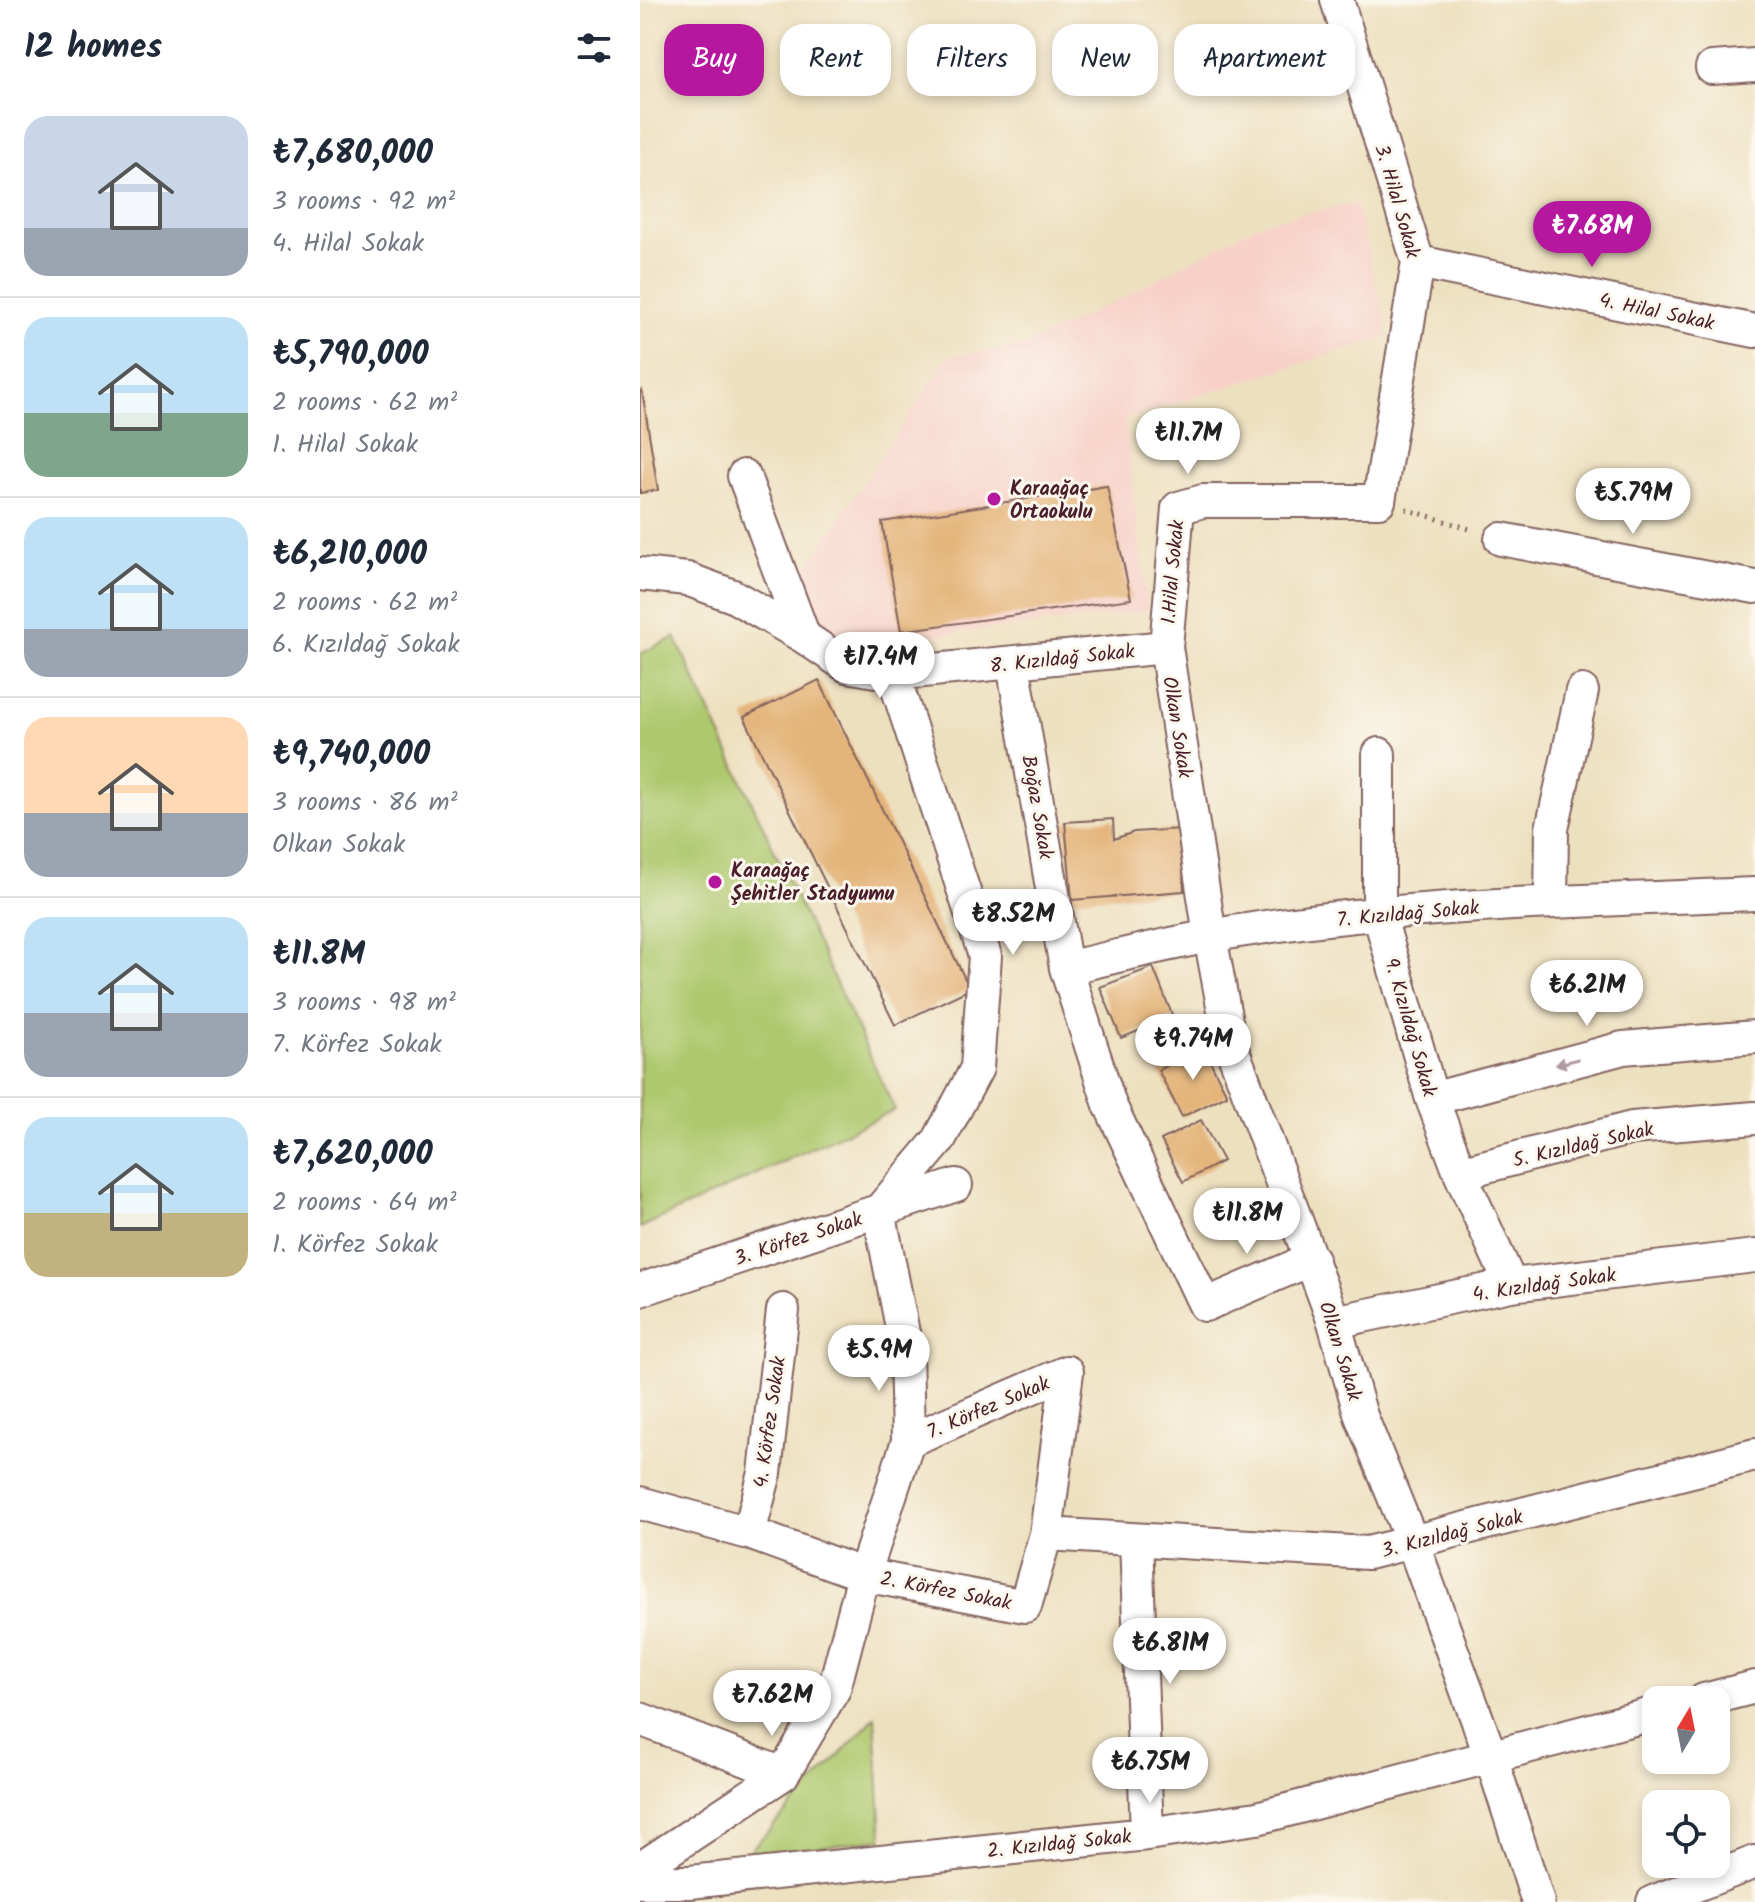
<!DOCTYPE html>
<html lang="en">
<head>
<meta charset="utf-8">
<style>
  :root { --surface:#fff; --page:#f2f2f3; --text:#1f2937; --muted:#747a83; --line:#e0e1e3; --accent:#b5179e }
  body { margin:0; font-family:Kalam,sans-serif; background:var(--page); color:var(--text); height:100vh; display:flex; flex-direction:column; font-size:30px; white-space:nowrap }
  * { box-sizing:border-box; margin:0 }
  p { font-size:26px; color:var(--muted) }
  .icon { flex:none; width:44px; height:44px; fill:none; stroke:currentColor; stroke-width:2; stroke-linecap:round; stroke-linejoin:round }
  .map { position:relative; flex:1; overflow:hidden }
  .drawer { display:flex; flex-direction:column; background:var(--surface); width:640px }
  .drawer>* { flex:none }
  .guide { position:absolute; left:24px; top:24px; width:760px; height:72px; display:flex; gap:16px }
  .needle { width:52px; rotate:10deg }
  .controls { position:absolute; left:1002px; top:1686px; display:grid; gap:16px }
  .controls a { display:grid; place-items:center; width:88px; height:88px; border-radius:16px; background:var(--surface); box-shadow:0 4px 12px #0003; font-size:40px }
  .price { position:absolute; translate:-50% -68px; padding:0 18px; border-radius:28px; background:#fff; color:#222; font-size:26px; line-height:52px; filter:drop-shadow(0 2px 4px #0008) }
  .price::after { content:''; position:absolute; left:50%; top:48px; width:24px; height:18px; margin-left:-12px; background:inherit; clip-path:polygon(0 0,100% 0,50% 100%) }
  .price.active { background:var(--accent); color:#fff }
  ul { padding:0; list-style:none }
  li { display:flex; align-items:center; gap:24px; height:200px; padding:0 24px }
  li+li { border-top:2px solid var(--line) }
  li span { display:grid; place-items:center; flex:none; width:224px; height:160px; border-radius:24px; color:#555 }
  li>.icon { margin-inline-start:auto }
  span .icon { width:96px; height:96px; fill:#fffc; stroke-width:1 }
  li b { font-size:34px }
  h2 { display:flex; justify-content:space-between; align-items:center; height:96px; padding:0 24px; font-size:34px }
  .chip { padding:0 28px; border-radius:24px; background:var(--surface); box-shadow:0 4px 12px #0003; font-size:28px; line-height:72px }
  .chip.active { background:var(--accent); color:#fff }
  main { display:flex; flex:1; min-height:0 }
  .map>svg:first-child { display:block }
  .built { fill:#f7d1c8 }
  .green { fill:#aec86d; stroke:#7c744c; stroke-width:2 }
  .building { fill:#e4b479 }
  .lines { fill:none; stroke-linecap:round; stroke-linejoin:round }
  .minor-casing { stroke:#83635f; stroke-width:36 }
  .path { stroke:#83635f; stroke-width:5; stroke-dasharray:2 6; stroke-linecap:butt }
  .minor { stroke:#fff; stroke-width:32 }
  .oneway { fill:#ae9aa0 }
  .poi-dot { fill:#b5179e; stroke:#fbf7ec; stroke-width:3 }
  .labels { text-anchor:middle; stroke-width:6; stroke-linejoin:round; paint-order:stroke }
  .street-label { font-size:20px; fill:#4a1f2b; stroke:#fbf7ec }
  .poi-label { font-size:20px; font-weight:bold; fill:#4a1f2b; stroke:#fbf7ec; text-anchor:start }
</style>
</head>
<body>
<main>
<section class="drawer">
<h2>12 homes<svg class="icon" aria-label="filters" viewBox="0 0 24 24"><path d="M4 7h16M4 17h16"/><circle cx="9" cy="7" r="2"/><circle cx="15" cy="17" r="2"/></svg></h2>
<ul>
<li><span style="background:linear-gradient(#c9d6e8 70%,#9aa5b1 0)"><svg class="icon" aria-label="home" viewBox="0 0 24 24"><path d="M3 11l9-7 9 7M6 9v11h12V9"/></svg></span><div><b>₺7,680,000</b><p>3 rooms · 92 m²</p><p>4. Hilal Sokak</p></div></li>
<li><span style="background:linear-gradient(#bfe0f5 60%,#7fa58c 0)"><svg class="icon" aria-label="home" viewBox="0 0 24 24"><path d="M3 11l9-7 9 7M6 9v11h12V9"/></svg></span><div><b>₺5,790,000</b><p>2 rooms · 62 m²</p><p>1. Hilal Sokak</p></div></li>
<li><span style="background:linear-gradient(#bfe0f5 70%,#9aa5b1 0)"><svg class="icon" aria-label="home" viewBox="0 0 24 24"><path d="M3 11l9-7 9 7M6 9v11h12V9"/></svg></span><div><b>₺6,210,000</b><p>2 rooms · 62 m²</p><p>6. Kızıldağ Sokak</p></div></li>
<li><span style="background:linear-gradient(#ffd9b3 60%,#9aa5b1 0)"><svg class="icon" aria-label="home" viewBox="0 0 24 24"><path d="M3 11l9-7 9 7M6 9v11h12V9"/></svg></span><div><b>₺9,740,000</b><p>3 rooms · 86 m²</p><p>Olkan Sokak</p></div></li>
<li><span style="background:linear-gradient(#bfe0f5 60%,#9aa5b1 0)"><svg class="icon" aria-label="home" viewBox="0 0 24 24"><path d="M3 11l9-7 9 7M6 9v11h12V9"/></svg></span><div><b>₺11.8M</b><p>3 rooms · 98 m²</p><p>7. Körfez Sokak</p></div></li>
<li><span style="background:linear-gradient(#bfe0f5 60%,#c2b280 0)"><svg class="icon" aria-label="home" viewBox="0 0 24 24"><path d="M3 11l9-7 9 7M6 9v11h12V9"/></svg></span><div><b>₺7,620,000</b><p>2 rooms · 64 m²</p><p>1. Körfez Sokak</p></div></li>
</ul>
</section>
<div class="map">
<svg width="1115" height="1902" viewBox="0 0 1115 1902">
  <rect width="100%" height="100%" fill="#fbf7ec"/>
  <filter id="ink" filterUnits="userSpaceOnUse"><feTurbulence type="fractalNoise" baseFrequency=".0125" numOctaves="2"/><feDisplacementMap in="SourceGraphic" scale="16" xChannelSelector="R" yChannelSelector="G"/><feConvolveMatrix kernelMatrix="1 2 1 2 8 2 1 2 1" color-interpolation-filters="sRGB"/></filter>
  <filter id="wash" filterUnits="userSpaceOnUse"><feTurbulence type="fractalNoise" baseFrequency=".006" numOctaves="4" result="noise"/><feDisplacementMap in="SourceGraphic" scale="32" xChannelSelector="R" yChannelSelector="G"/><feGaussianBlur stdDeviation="1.8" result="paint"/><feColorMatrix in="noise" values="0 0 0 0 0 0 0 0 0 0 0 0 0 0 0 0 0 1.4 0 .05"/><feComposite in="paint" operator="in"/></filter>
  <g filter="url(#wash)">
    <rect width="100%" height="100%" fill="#ede0bf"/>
    <path class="built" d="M716 203 749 336 485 419 508 612 196 646 159 579 309 356 383 346 486 296 623 222Z"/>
    <path class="green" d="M35 637 255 1110 0 1228V654Z
      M235 1717 242 1839 105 1856Z"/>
    <g id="blocks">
      <path class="building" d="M2 390 18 490 0 493V391Z
        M467 486 491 599 261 631 242 522Z
        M179 680 330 989 255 1025 104 717Z
        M473 819 474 839 494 832 541 829 544 891 432 900 425 822Z
        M513 967 533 1017 481 1038 460 987Z
        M563 1047 587 1095 542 1117 518 1070Z
        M561 1120 583 1161 543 1182 521 1140Z"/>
    </g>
  </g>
  <g filter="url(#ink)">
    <use href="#blocks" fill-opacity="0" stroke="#83635f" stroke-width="2"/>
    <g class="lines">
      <g class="minor-casing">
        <path id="minor" d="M697 0 778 262 739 501H563L538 508 526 647 570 936 590 1043 694 1322 721 1416 773 1544 851 1757 898 1902
          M1072 68 1115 65
          M778 262 1115 331
          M104 476 164 637 207 666 253 674 526 647
          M861 539 1115 587
          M0 574 47 579 93 596 164 637
          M373 664 426 968 470 1105 565 1305 672 1259
          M739 754V914L792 1099 820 1173 871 1285
          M911 902 912 829 942 691
          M426 968C483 955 541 940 599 931 769 904 943 901 1115 894
          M792 1099 983 1048 1115 1037
          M820 1173 992 1128 1115 1118
          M0 1290 316 1185
          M694 1322 871 1285 1115 1256
          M268 1441 427 1372
          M0 1503 109 1533 224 1575 385 1606 406 1534 427 1372
          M109 1533 125 1473 143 1310
          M406 1534 728 1553 1115 1455
          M496 1540 507 1834
          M1064 1700 1115 1687
          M0 1719 143 1774
          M0 1869 143 1774 194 1689 224 1575 268 1441 266 1348 239 1211 299 1140 337 1068 345 956 253 674
          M0 1882H50L507 1834 617 1818 1016 1713
          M1013 1902 1115 1862"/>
      </g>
      <path class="path" d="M766 509 833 530"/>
      <use href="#minor" class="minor"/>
    </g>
    <defs><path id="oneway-solid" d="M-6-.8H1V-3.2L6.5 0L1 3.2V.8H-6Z" transform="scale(2)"/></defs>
    <use class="oneway" href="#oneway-solid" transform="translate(927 1062) rotate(165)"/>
  </g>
  <g class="poi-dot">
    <circle cx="354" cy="499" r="8"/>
    <circle cx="75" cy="882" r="8"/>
  </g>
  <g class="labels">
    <g class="street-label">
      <text transform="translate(758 201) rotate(74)" y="7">3. Hilal Sokak</text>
      <text transform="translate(1017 311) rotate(12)" y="7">4. Hilal Sokak</text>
      <text transform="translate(532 572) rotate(-85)" y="7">1.Hilal Sokak</text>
      <text transform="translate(422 658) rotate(-6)" y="7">8. Kızıldağ Sokak</text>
      <text transform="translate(538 727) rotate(81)" y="7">Olkan Sokak</text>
      <text transform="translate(398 807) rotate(80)" y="7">Boğaz Sokak</text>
      <text transform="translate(768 913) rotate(-5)" y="7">7. Kızıldağ Sokak</text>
      <text transform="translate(771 1027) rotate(74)" y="7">9. Kızıldağ Sokak</text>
      <text transform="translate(943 1144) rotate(-13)" y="7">5. Kızıldağ Sokak</text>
      <text transform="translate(158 1238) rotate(-18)" y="7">3. Körfez Sokak</text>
      <text transform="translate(904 1284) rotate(-8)" y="7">4. Kızıldağ Sokak</text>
      <text transform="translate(701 1351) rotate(73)" y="7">Olkan Sokak</text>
      <text transform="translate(348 1407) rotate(-23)" y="7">7. Körfez Sokak</text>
      <text transform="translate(129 1422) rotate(-82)" y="7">4. Körfez Sokak</text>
      <text transform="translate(812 1533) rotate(-14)" y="7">3. Kızıldağ Sokak</text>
      <text transform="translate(306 1590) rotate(11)" y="7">2. Körfez Sokak</text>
      <text transform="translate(419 1843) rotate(-6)" y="7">2. Kızıldağ Sokak</text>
    </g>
    <g class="poi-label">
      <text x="370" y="495">Karaağaç<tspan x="370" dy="23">Ortaokulu</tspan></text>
      <text x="91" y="877">Karaağaç<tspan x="91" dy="23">Şehitler Stadyumu</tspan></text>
    </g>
  </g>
</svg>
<div class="controls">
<a><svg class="needle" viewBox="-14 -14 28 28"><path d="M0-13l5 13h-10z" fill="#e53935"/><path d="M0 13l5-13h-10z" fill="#747a83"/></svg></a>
<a><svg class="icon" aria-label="locate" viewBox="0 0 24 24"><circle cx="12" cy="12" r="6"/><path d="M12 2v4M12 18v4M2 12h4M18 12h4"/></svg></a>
</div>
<b class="price active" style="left:952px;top:269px">₺7.68M</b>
<b class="price" style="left:548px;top:476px">₺11.7M</b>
<b class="price" style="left:993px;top:536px">₺5.79M</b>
<b class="price" style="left:240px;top:700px">₺17.4M</b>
<b class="price" style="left:373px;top:957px">₺8.52M</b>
<b class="price" style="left:947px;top:1028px">₺6.21M</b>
<b class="price" style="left:553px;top:1082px">₺9.74M</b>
<b class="price" style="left:607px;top:1256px">₺11.8M</b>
<b class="price" style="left:239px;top:1393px">₺5.9M</b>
<b class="price" style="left:530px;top:1686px">₺6.81M</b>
<b class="price" style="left:132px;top:1738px">₺7.62M</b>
<b class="price" style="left:510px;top:1805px">₺6.75M</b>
<div class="guide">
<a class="chip active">Buy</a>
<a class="chip">Rent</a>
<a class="chip">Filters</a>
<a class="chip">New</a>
<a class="chip">Apartment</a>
</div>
</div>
</main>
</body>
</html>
